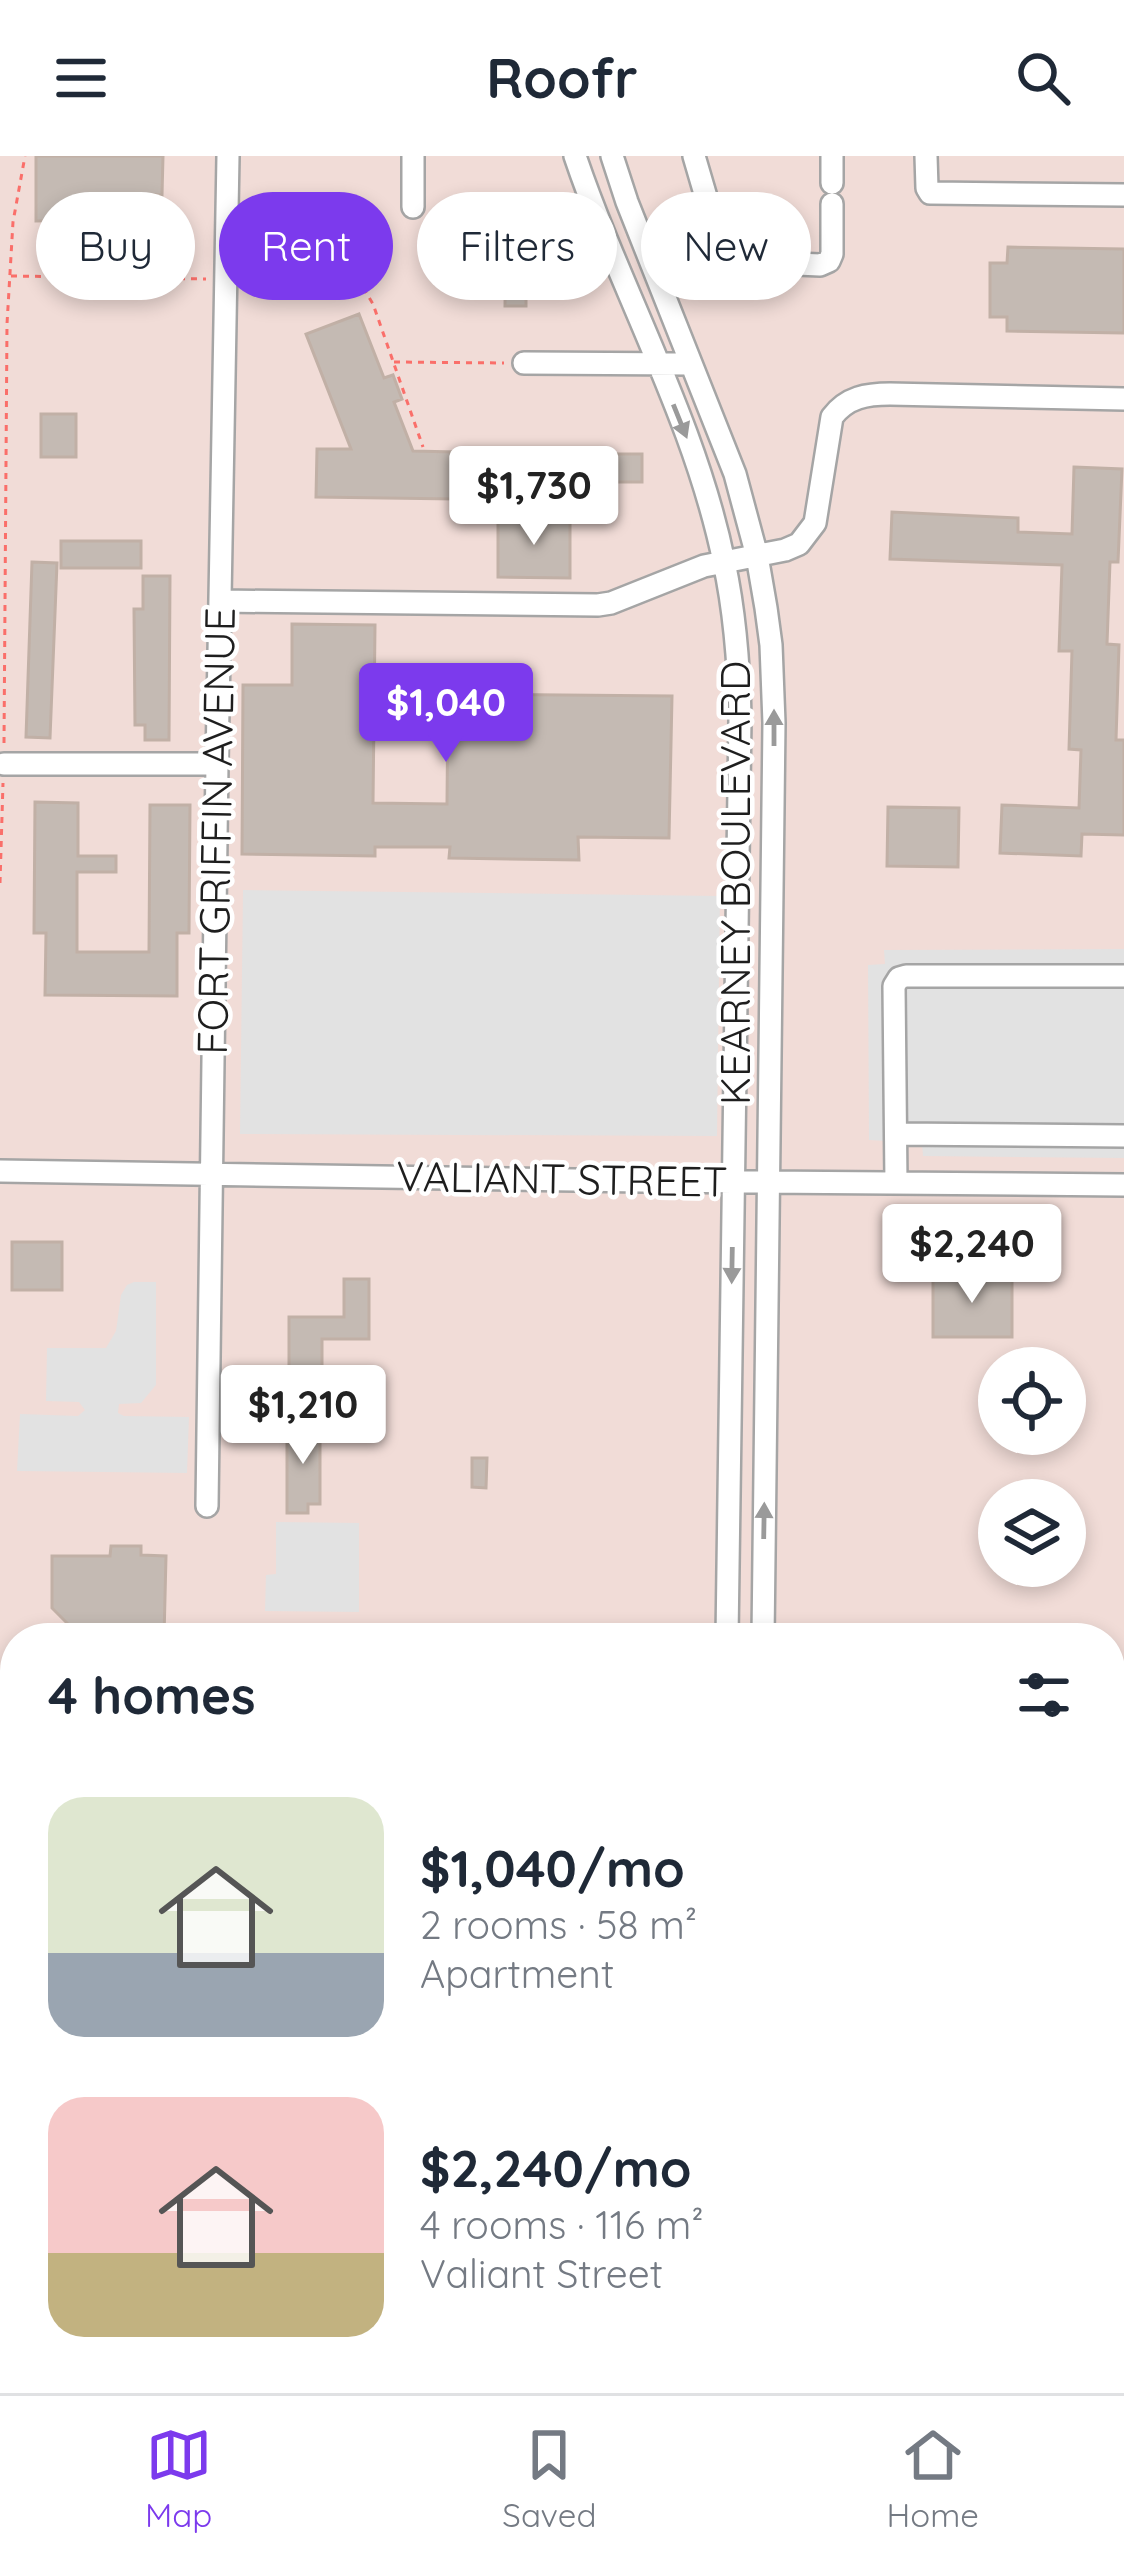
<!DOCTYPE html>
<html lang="en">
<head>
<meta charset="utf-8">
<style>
  :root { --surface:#fff; --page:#f2f2f3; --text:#1f2937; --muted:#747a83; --line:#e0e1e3; --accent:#7c3aed }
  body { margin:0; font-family:Quicksand,sans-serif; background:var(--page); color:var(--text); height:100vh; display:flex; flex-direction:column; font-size:45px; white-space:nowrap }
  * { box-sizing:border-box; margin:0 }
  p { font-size:39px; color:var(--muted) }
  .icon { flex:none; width:66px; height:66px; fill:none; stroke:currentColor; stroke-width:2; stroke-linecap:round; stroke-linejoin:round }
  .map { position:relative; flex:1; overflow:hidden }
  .panel { position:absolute; left:0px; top:1467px; width:1125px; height:771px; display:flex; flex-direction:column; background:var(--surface); border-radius:48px 48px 0 0; box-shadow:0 6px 18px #0003 }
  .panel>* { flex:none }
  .banner { position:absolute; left:36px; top:36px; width:1053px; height:108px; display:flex; gap:24px }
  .fabs { position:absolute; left:978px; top:1191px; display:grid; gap:24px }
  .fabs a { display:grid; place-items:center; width:108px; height:108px; border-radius:50%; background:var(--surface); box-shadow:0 6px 18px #0003; font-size:60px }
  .price { position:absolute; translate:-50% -102px; padding:0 27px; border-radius:12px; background:#fff; color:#222; font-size:39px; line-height:78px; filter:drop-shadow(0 3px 6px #0008) }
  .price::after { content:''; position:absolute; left:50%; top:72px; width:36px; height:27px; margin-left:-18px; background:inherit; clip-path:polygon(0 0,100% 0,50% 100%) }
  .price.on { background:var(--accent); color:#fff }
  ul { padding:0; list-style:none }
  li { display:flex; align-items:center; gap:36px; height:300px; padding:0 48px }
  li span { display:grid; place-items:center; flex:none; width:336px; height:240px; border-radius:36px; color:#555 }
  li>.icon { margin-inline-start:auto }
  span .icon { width:144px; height:144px; fill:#fffc; stroke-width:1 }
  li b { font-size:51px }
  h2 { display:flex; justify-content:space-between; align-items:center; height:144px; padding:0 48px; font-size:51px }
  .pill { padding:0 42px; border-radius:54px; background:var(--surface); box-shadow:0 6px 18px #0003; font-size:42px; line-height:108px }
  .pill.on { background:var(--accent); color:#fff }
  header { display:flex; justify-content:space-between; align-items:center; height:156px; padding:0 48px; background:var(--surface); font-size:54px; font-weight:700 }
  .dock { display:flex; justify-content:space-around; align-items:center; height:168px; border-top:3px solid var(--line); background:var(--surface); font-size:33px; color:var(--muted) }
  .dock a { display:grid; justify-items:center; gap:6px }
  .dock .on { color:var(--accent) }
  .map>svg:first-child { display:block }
  .military { fill:#f1dcd7; fill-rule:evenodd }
  .park { fill:#c1f9c1 }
  .parking { fill:#e2e2e2 }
  .building { fill:#c4bab3; stroke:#c1b0a6; stroke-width:3 }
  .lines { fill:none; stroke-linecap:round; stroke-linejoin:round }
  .minor-tunnel { stroke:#c5c2bc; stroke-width:21; stroke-dasharray:21 10; stroke-linecap:butt }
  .minor-casing { stroke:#a5a5a5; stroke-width:26 }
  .major-casing { stroke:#985b00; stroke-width:32 }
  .path { stroke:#fa6f6a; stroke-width:3; stroke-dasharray:6 6; stroke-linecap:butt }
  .minor { stroke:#fff; stroke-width:21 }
  .major { stroke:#fccc9c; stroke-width:27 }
  .oneway { fill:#9a9a9a }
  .labels { text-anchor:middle; stroke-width:9; stroke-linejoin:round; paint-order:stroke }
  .street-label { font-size:42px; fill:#1e1e1e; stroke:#fff }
</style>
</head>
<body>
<header><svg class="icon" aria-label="menu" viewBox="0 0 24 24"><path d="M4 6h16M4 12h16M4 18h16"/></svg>Roofr<svg class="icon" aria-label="search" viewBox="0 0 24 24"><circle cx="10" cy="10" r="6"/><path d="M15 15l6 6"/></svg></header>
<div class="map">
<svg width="1124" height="2237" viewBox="0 0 1124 2237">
  <rect width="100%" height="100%" fill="#efebe4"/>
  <path class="military" d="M0 0H1124V2162H1110V1482H15V2143L0 2142ZM999 1212H1065V1278H999ZM999 1344H1065V1410H999Z"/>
  <path class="park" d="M0 1737H15V1847H0Z"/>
  <path class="parking" d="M243 734 720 740 717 980 240 978Z
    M1124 793V1002L923 1000 922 987 869 984 868 809 885 808 884 794Z
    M134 1126H156V1229L141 1247 119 1248 118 1257 124 1260 189 1261 187 1317 17 1315 20 1258 78 1260 85 1254 79 1246 46 1245 47 1192H106L116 1175 121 1139 127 1129Z
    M276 1366 359 1367V1456L265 1455 266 1419 276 1418Z"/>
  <path class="building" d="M36 0H163L162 39 97 38 96 64 36 65Z
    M506 68H526V150H505Z
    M436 86H464V128H436Z
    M1008 91 1124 93V177L1007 175V161H990V107H1007Z
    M359 158 384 222 393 219 402 243 394 246 413 295 455 296 454 343 316 341 317 293H351L306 178Z
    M41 258H76V301H41Z
    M576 298H642V326H576Z
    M1074 311 1122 313 1118 406H1110L1107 488 1119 489 1116 584H1124V679L1082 678 1081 700 1000 697 1002 649 1079 652 1081 594 1069 593 1072 495H1059L1062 409 890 403 892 356 1018 362V376L1072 378Z
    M498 363 570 364V422L498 421Z
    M61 385H141V412H61Z
    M32 406 57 407 50 582 26 581Z
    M143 420H170L169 584H145V569H135L134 453H143Z
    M292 468 375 469 373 647 447 648 448 538 672 540 669 682 578 681 579 704 449 702 450 691H375V700L242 698 243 529H292Z
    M35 646 78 647V700H116V716H77V796H149L150 649H190L189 777H177V840L45 839 46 777H34Z
    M888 651 959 652 958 711 887 710Z
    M12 1086H62V1134H12Z
    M933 1119H1012V1181H933Z
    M344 1123H369V1183H322V1218H375V1266H343V1232H289V1161H344Z
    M287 1269H320V1348H308V1357H287Z
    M472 1302H487L486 1332 472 1331Z
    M111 1390H141V1399L166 1400 164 1482H87V1469H69L52 1452V1400H110Z"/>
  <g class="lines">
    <path class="minor-tunnel" d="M1110 2070H1124"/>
    <g class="minor-casing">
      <path id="minor" d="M575 0C621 136 695 264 724 406 735 457 739 509 740 562L727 1482
        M612 0 627 46 735 318 757 400 766 452 771 489 774 567 763 1482
        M694 0 723 99 729 105 820 109 829 105 832 98V48
        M926 0 927 32 930 37 1124 39
        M832 27V0
        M413 51V0
        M524 207 691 208
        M220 445 598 449 611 447 704 410 785 394 799 388 815 367 832 261C847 241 867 238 890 238L1124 243
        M4 608H217
        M896 978 1124 980
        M0 1015 641 1025 1124 1029
        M896 1027 894 830 899 822 906 820H1124
        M207 1350 217 608 228 0
        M1110 1886 1124 1873
        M0 2125H15"/>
    </g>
    <g class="major-casing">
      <path id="major" d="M0 2174 15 2175
        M1110 2198H1124"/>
    </g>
    <path class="path" d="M11 120 206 123
      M245 123 347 125 362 130 373 148 423 291
      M394 206 504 207
      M4 587 7 168 13 66 25 0
      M0 727 3 627"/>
    <use href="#minor" class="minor"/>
    <use href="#major" class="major"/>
  </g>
  <defs><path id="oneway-solid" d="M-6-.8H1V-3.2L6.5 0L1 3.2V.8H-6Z" transform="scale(3)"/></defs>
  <g class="oneway">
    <use href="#oneway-solid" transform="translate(680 265) rotate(68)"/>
    <use href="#oneway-solid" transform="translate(774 572) rotate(-90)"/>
    <use href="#oneway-solid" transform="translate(732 1109) rotate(91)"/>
    <use href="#oneway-solid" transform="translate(764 1365) rotate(-89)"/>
  </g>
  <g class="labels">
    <g class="street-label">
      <text transform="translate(216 675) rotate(-89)" y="15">FORT GRIFFIN AVENUE</text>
      <text transform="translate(735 727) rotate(-90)" y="15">KEARNEY BOULEVARD</text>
      <text transform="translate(562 1023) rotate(1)" y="15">VALIANT STREET</text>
    </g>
  </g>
</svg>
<div class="fabs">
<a><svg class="icon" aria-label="locate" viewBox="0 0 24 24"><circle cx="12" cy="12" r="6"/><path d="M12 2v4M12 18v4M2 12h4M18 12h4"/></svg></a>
<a><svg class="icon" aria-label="layers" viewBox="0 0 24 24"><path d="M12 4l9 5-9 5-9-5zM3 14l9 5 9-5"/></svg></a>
</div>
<b class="price" style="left:534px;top:392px">$1,730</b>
<b class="price on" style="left:446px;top:609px">$1,040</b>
<b class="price" style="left:972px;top:1150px">$2,240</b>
<b class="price" style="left:303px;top:1311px">$1,210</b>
<div class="banner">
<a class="pill">Buy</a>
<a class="pill on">Rent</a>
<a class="pill">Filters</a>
<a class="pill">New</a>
</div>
<section class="panel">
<h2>4 homes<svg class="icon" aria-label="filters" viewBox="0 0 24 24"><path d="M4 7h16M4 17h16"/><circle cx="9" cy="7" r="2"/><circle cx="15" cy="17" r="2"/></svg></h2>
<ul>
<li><span style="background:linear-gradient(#dfe7d0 65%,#9aa5b1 0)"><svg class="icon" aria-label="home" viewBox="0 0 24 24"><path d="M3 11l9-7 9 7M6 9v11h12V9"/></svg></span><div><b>$1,040/mo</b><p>2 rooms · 58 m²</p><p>Apartment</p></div></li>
<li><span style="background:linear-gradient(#f6c9c9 65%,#c2b280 0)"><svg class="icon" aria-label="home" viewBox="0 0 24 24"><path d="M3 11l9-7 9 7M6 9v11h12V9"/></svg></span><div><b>$2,240/mo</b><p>4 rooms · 116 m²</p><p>Valiant Street</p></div></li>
</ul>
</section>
</div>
<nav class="dock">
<a class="on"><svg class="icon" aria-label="map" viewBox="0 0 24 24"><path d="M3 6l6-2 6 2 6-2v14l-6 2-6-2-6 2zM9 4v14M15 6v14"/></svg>Map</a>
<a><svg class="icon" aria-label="saved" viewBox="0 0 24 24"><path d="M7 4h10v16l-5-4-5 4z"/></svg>Saved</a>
<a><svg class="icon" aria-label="home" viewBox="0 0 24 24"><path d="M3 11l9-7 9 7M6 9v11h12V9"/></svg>Home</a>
</nav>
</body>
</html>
